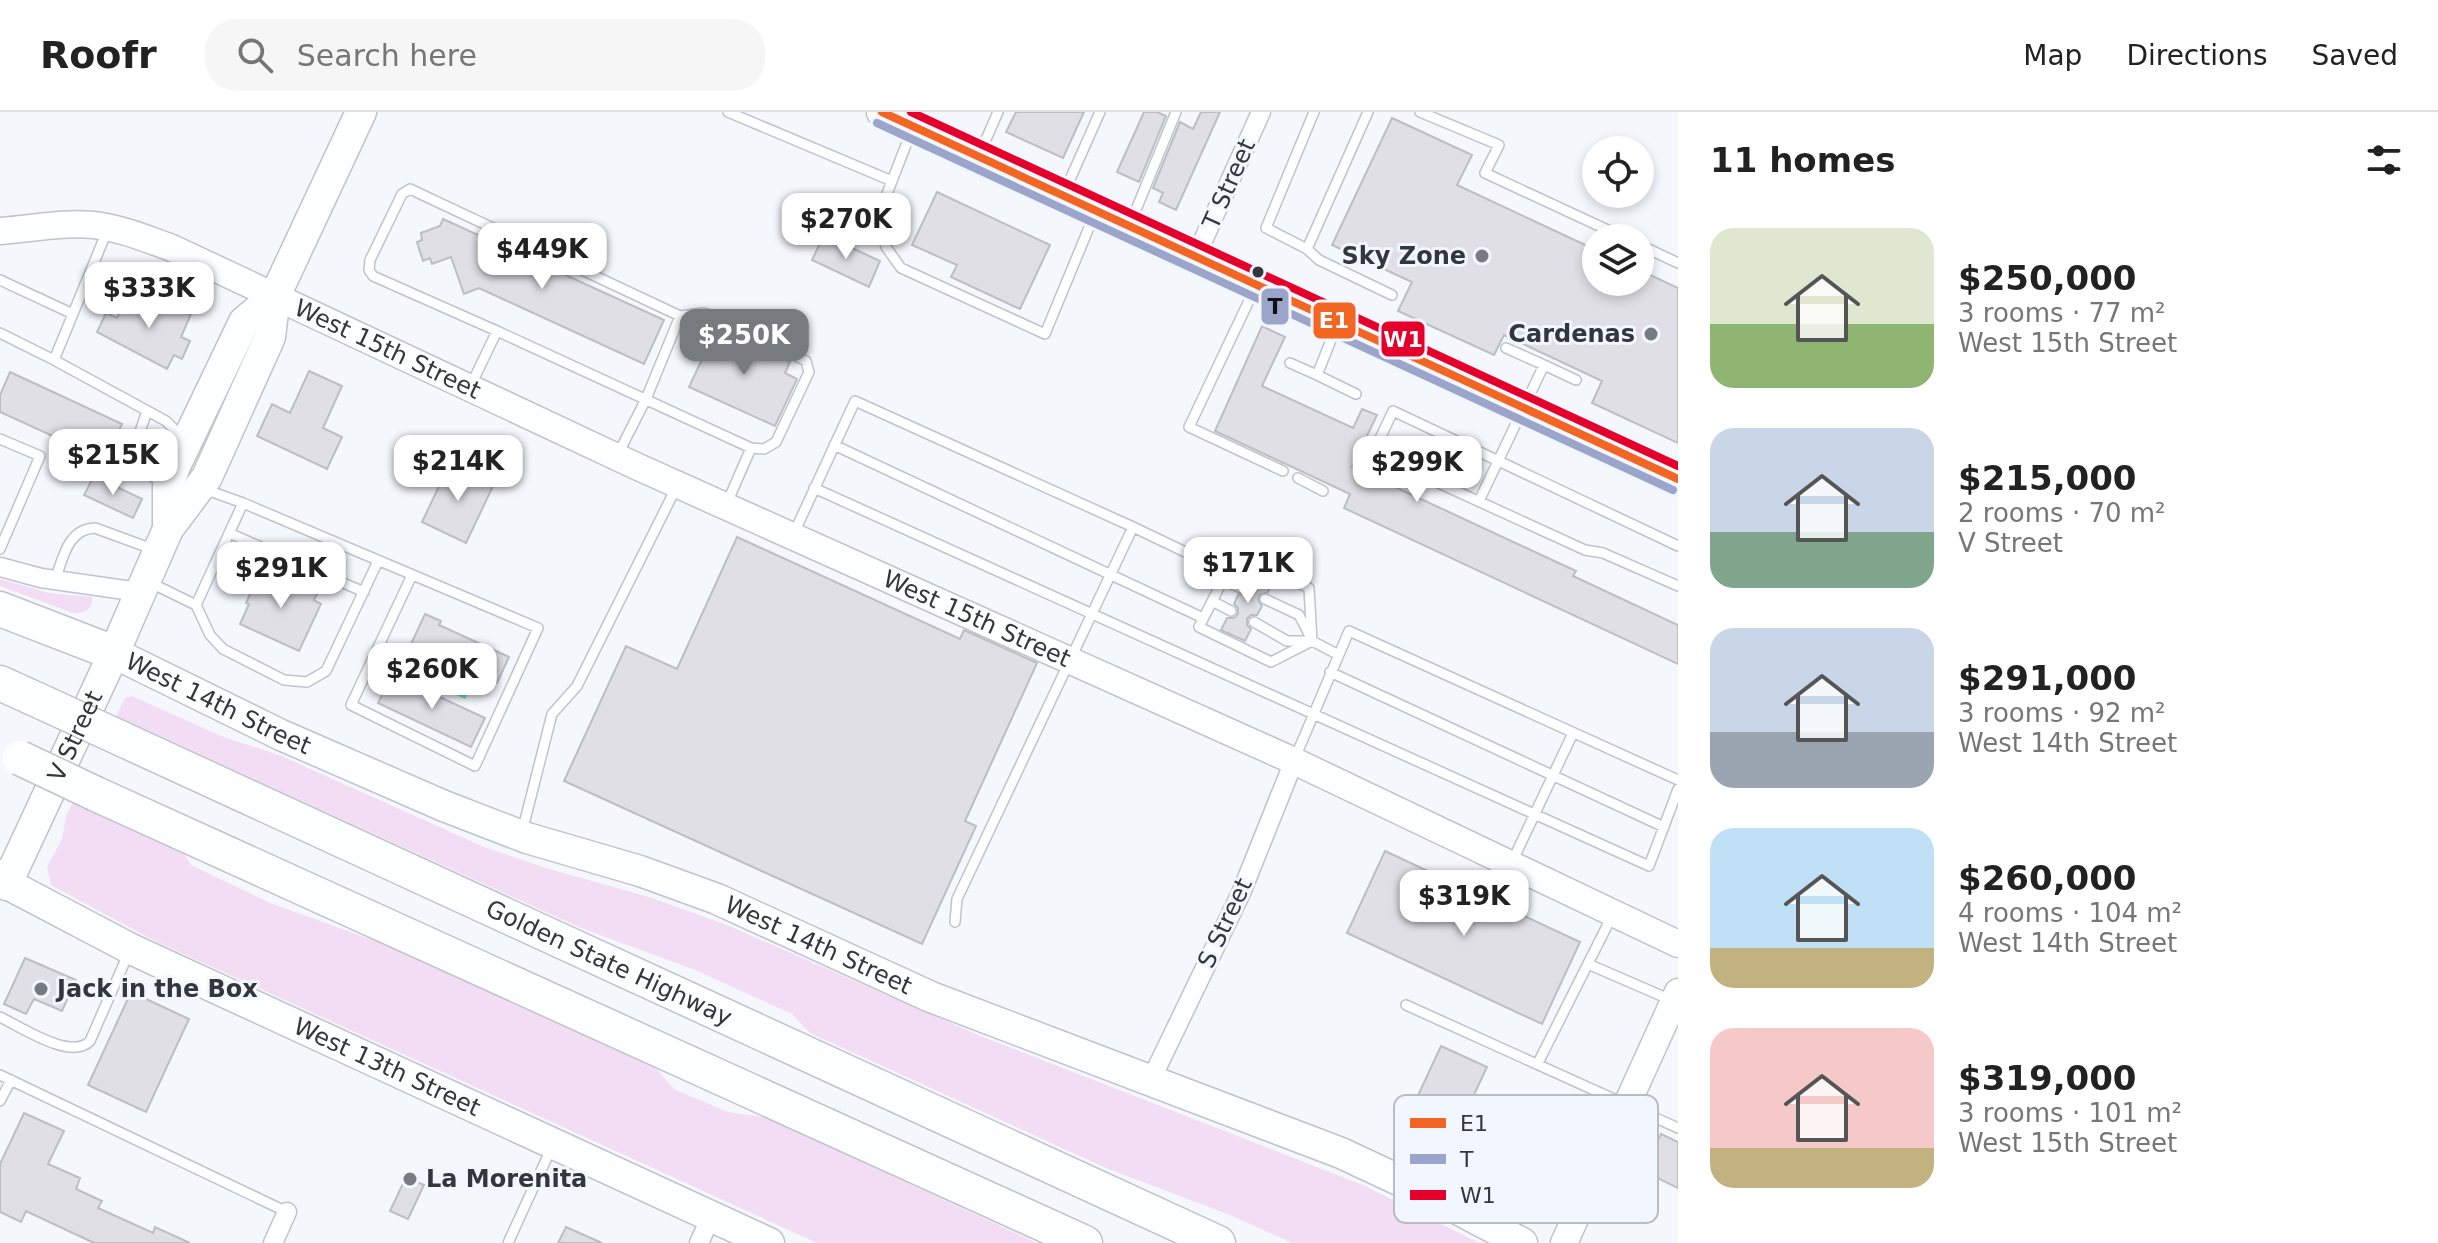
<!DOCTYPE html>
<html lang="en">
<head>
<meta charset="utf-8">
<style>
  :root { --surface:#fff; --page:#f6f6f6; --text:#222; --muted:#767676; --line:#e0e0e0; --accent:#777a7f }
  body { margin:0; font-family:"DejaVu Sans",sans-serif; background:var(--page); color:var(--text); height:100vh; display:flex; flex-direction:column; font-size:30px; white-space:nowrap }
  * { box-sizing:border-box; margin:0 }
  p { font-size:26px; color:var(--muted) }
  .icon { flex:none; width:44px; height:44px; fill:none; stroke:currentColor; stroke-width:2; stroke-linecap:round; stroke-linejoin:round }
  .map { position:relative; flex:1; overflow:hidden }
  .sheet { display:flex; flex-direction:column; background:var(--surface); width:760px }
  .sheet>* { flex:none }
  .buttons { position:absolute; left:1582px; top:24px; display:grid; gap:16px }
  .buttons a { display:grid; place-items:center; width:72px; height:72px; border-radius:50%; background:var(--surface); box-shadow:0 4px 12px #0003; font-size:40px }
  .price { position:absolute; translate:-50% -68px; padding:0 18px; border-radius:16px; background:#fff; color:#222; font-size:26px; line-height:52px; filter:drop-shadow(0 2px 4px #0008) }
  .price::after { content:''; position:absolute; left:50%; top:48px; width:24px; height:18px; margin-left:-12px; background:inherit; clip-path:polygon(0 0,100% 0,50% 100%) }
  .price.current { background:var(--accent); color:#fff }
  ul { padding:0; list-style:none }
  li { display:flex; align-items:center; gap:24px; height:200px; padding:0 32px }
  li span { display:grid; place-items:center; flex:none; width:224px; height:160px; border-radius:24px; color:#555 }
  li>.icon { margin-inline-start:auto }
  span .icon { width:96px; height:96px; fill:#fffc; stroke-width:1 }
  li b { font-size:34px }
  h2 { display:flex; justify-content:space-between; align-items:center; height:96px; padding:0 32px; font-size:34px }
  header { display:flex; align-items:center; gap:48px; box-sizing:border-box; height:112px; padding:0 40px; background:var(--surface); border-bottom:2px solid var(--line) }
  header strong { font-size:38px }
  nav { display:flex; gap:44px; margin-inline-start:auto; font-size:28px }
  .search { width:560px; height:72px; background:var(--page); display:flex; align-items:center; gap:20px; box-sizing:border-box; padding:0 28px; border-radius:32px; color:var(--muted); font-size:30px }
  main { display:flex; flex:1; min-height:0 }
  .map>svg:first-child { display:block }
  .green { fill:#f2ddf4 }
  .water { fill:#83dee1 }
  .building { fill:#dfdfe5; stroke:#bdbec3; stroke-width:2 }
  .lines { fill:none; stroke-linecap:round; stroke-linejoin:round }
  .lane-casing { stroke:#c0c3c8; stroke-width:12 }
  .street-casing { stroke:#c0c3c8; stroke-width:21 }
  .secondary-casing { stroke:#c0c3c8; stroke-width:29 }
  .primary-casing { stroke:#c0c3c8; stroke-width:33 }
  .highway-casing { stroke:#c0c3c8; stroke-width:37 }
  .lane { stroke:#fdfeff; stroke-width:9 }
  .street { stroke:#fdfeff; stroke-width:18 }
  .secondary { stroke:#fdfeff; stroke-width:26 }
  .primary { stroke:#fdfeff; stroke-width:30 }
  .highway { stroke:#fdfeff; stroke-width:34 }
  .highway-bridge-casing { stroke:#c0c3c8; stroke-width:37; stroke-linecap:butt }
  .highway-bridge { stroke:#fdfeff; stroke-width:34 }
  .bus-1-casing { stroke:#f1f6ff; stroke-width:14 }
  .bus-2-casing { stroke:#f1f6ff; stroke-width:14 }
  .bus-3-casing { stroke:#f1f6ff; stroke-width:14 }
  .bus-1 { stroke:#f26522; stroke-width:8 }
  .bus-2 { stroke:#9ba5cb; stroke-width:8 }
  .bus-3 { stroke:#e4002b; stroke-width:8 }
  .poi-dot { fill:#777a7f; stroke:#f1f6ff; stroke-width:3 }
  .bus-dot { fill:#33363b; stroke:#f1f6ff; stroke-width:3 }
  .labels { text-anchor:middle; stroke-width:6; stroke-linejoin:round; paint-order:stroke }
  .street-label { font-size:24px; fill:#33363b; stroke:#f1f6ff }
  .poi-label { font-size:24px; font-weight:bold; fill:#33363b; stroke:#f1f6ff; text-anchor:end }
  .key { fill:#f1f6ff; stroke:#b8bcc4; stroke-width:2 }
  .key-label { font-size:22px; fill:#33363b }
  .line-badge { stroke:#f1f6ff; stroke-width:3 }
  .badge-label { font-size:22px; text-anchor:middle; font-weight:bold; fill:#fff }
  .pale-badge-label { font-size:22px; text-anchor:middle; font-weight:bold; fill:#111 }
</style>
</head>
<body>
<header>
<strong>Roofr</strong>
<div class="search"><svg class="icon" aria-label="search" viewBox="0 0 24 24"><circle cx="10" cy="10" r="6"/><path d="M15 15l6 6"/></svg>Search here</div>
<nav><a>Map</a><a>Directions</a><a>Saved</a></nav>
</header>
<main>
<div class="map">
<svg width="1678" height="1131" viewBox="0 0 1678 1131">
  <rect width="100%" height="100%" fill="#f4f7fc"/>
  <path class="green" d="M0 467 49 481 92 485C94 498 83 501 73 501L0 474Z
    M132 584 221 624 279 643 484 735 549 757 649 785 727 813 978 923 1363 1073 1479 1131H1292L1230 1103 1106 1056 810 921 792 902 695 858 581 816 116 604 125 586Z
    M73 690 180 735 191 753 270 791 406 840 654 954 674 977 728 1000 764 1005 1037 1131H817L153 828 51 773 47 755 62 727 66 704Z"/>
  <path class="water" d="M435 549 475 567 465 587 426 569Z"/>
  <path class="building" d="M1016 0H1084L1063 46 1006 20Z
    M1144 0H1157L1166 4 1139 70 1117 60Z
    M1201 0H1220L1176 98 1159 90 1163 81 1153 76 1180 10 1193 17Z
    M1392 6 1472 43 1457 73 1596 138V170H1640V158L1678 176V331L1592 291 1602 269 1504 223 1494 243 1398 199 1412 170 1332 133Z
    M937 80 1050 133 1020 197 951 165 957 153 912 133Z
    M443 107 664 208 644 252 479 176 464 182 451 145 432 152 430 146 423 149 417 130 422 128 421 121 440 114Z
    M824 123 880 149 869 175 812 148Z
    M145 180 191 202 181 225 190 229 182 247 174 243 167 257 97 220 106 201 117 206 125 189 138 195Z
    M1262 214 1285 225 1262 274 1353 316 1362 297 1377 303 1352 355 1576 459 1573 464 1678 513V552L1344 396 1350 382 1215 319Z
    M717 215 790 250 785 261 797 267 775 314 689 275Z
    M309 259 342 274 323 316 342 325 327 357 257 324 272 292 290 301Z
    M10 260 122 312 106 346 99 353 76 342 79 336 0 300V283Z
    M450 351 494 372 466 431 422 410Z
    M94 364 142 387 133 406 84 383Z
    M737 425 960 527 964 518 1037 551 965 709 976 714 922 832 564 669 626 534 677 557Z
    M262 456 317 482 314 488 321 492 299 539 240 512 249 492 246 491Z
    M1250 457 1274 468 1268 480 1259 483 1258 488 1262 494 1257 503H1251L1247 507V513L1251 517 1245 529 1221 518 1227 506H1234L1238 502V496L1234 492 1238 483 1248 480V474L1244 469Z
    M425 502 441 509 439 513 509 545 497 571 411 532Z
    M392 563 485 606 471 635 378 591Z
    M1385 739 1580 830 1542 912 1347 821Z
    M25 846 76 868 62 899 34 887 26 902 4 892Z
    M131 880 189 907 146 1000 88 973Z
    M1441 934 1487 955 1446 1043 1400 1022Z
    M24 1001 64 1019 48 1052 80 1066 76 1077 102 1089 98 1096 153 1121 155 1115 190 1131H94L26 1099 21 1110 0 1100V1052Z
    M1661 1022 1678 1030V1076L1649 1062 1646 1054Z
    M406 1065 424 1073 408 1107 390 1099Z
    M566 1115 602 1131H558Z"/>
  <g class="lines">
    <g class="lane-casing">
      <path id="lane" d="M728 0 892 69
        M1314 0 1266 116 1307 137 1368 0
        M1420 0 1499 33 1485 61 1625 126
        M911 20 878 105 886 135 901 156 1045 222 1095 101
        M980 41 998 0
        M1064 81 1100 0
        M1131 110 1176 0
        M107 119 54 248 166 309 182 325
        M1640 133 1678 151
        M1307 137 1319 148 1392 183
        M0 168 73 202
        M1255 176 1189 315 1283 359
        M1337 213 1317 263 1356 282
        M0 221 54 248
        M1290 251 1317 263
        M1544 253 1576 268
        M471 273 497 219 373 164 369 158 370 148 402 82 410 77 680 204 704 201 722 206 806 249 809 260 776 330 764 337 751 336 497 219
        M147 299 129 352 164 371
        M0 327 40 344 0 437
        M834 333 1203 506
        M618 342 646 287 680 204
        M1298 366 1323 379
        M814 376 1649 754 1678 677
        M204 377 243 391 538 516 475 654 351 593 412 463
        M1479 389 1544 253 1506 236
        M727 391 751 336
        M1133 415 1227 460
        M229 421 364 480
        M794 421 855 289 1133 415 957 787 955 810
        M1678 434 1393 299 1373 341 1585 438 1603 441 1678 474
        M1236 442 1309 476 1312 529 1271 550 1199 515Z
        M55 468C63 447 67 417 95 416L155 438
        M1222 468 1241 476
        M151 471 196 493 243 391
        M1265 487 1299 503 1311 526
        M1212 489 1231 499
        M196 493 210 523 223 537 284 568 307 570 326 559 378 449
        M1254 510 1287 529H1312L1337 542
        M1330 560 1664 715
        M1295 646 1349 519 1678 668
        M522 720 552 602 577 574 676 376
        M1512 750 1573 621
        M1588 852 1671 888
        M1406 893 1678 1016
        M0 905C21 915 71 949 90 929L129 840
        M1538 951 1612 804
        M0 963 287 1100
        M0 989 11 968
        M1506 1116 1562 989 1614 1013
        M508 1131 551 1037"/>
    </g>
    <g class="street-casing">
      <path id="street" d="M1196 144 1261 0
        M0 455 41 466 139 480
        M1150 970 1241 781 1294 649
        M273 1131 287 1100
        M699 1131 711 1105"/>
    </g>
    <g class="secondary-casing">
      <g id="secondary">
        <path id="s1" d="M0 119C31 117 62 110 94 113 120 116 147 127 172 136L636 354 1294 649 1678 832"/>
        <path d="M1564 1131 1678 880"/>
      </g>
    </g>
    <g class="primary-casing">
      <g id="primary">
        <path d="M882 0 1678 367"/>
        <path d="M168 417V373L176 352 244 210 275 184"/>
        <path id="s2" d="M114 541 281 623 444 694 527 726 640 759 717 787 931 885 1341 1041 1433 1084 1522 1131"/>
        <path id="s3" d="M0 768 131 837 769 1131"/>
        <path id="s4" d="M7 771 114 541 168 417 207 365 270 225 275 184 361 0"/>
      </g>
    </g>
    <g class="highway-casing">
      <g id="highway">
        <path d="M0 497 114 541"/>
        <path d="M0 571 44 591"/>
        <path id="s5" d="M122 627 1218 1131"/>
        <path d="M96 682 1085 1131"/>
        <path d="M0 765 7 771"/>
      </g>
    </g>
    <use href="#lane" class="lane"/>
    <use href="#street" class="street"/>
    <use href="#secondary" class="secondary"/>
    <use href="#primary" class="primary"/>
    <use href="#highway" class="highway"/>
    <g class="highway-bridge-casing">
      <path id="highway-bridge" d="M44 591 122 627
        M20 646 96 682"/>
    </g>
    <use href="#highway-bridge" class="highway-bridge"/>
    <g class="bus-1-casing">
      <path id="bus-1" d="M882 0 1678 367"/>
    </g>
    <g class="bus-2-casing">
      <path id="bus-2" d="M877 11 1673 378"/>
    </g>
    <g class="bus-3-casing">
      <path id="bus-3" d="M911 0 1678 354"/>
    </g>
    <use href="#bus-1" class="bus-1"/>
    <use href="#bus-2" class="bus-2"/>
    <use href="#bus-3" class="bus-3"/>
  </g>
  <g class="poi-dot">
    <circle cx="1482" cy="144" r="8"/>
    <circle cx="1651" cy="222" r="8"/>
    <circle cx="41" cy="877" r="8"/>
    <circle cx="410" cy="1067" r="8"/>
  </g>
  <circle class="bus-dot" cx="1258" cy="160" r="7"/>
  <g class="labels">
    <g class="street-label">
      <text transform="translate(1229 72) rotate(-66)" y="8">T Street</text>
      <text dy="8" stroke="none"><textPath href="#s1" startOffset="414">West 15th Street</textPath></text>
      <text dy="8" stroke="none"><textPath href="#s1" startOffset="1062">West 15th Street</textPath></text>
      <text dy="8" stroke="none"><textPath href="#s2" startOffset="116">West 14th Street</textPath></text>
      <text dy="8" stroke="none"><textPath href="#s4" startOffset="162">V Street</textPath></text>
      <text transform="translate(1225 811) rotate(-65)" y="8">S Street</text>
      <text dy="8" stroke="none"><textPath href="#s2" startOffset="764">West 14th Street</textPath></text>
      <text dy="8" stroke="none"><textPath href="#s5" startOffset="536">Golden State Highway</textPath></text>
      <text dy="8" stroke="none"><textPath href="#s3" startOffset="430">West 13th Street</textPath></text>
    </g>
    <g class="poi-label">
      <text x="1466" y="152">Sky Zone</text>
      <text x="1635" y="230">Cardenas</text>
      <text x="57" y="885" text-anchor="start">Jack in the Box</text>
      <text x="426" y="1075" text-anchor="start">La Morenita</text>
    </g>
  </g>
  <rect x="1394" y="983" width="264" height="128" rx="12" class="key"/>
  <rect x="1410" y="1006" width="36" height="10" fill="#f26522"/>
  <rect x="1410" y="1042" width="36" height="10" fill="#9ba5cb"/>
  <rect x="1410" y="1078" width="36" height="10" fill="#e4002b"/>
  <g class="key-label">
    <text x="1460" y="1019">E1</text>
    <text x="1460" y="1055">T</text>
    <text x="1460" y="1091">W1</text>
  </g>
  <g class="line-badge">
    <rect x="1260" y="175" width="30" height="39" rx="8" fill="#9ba5cb"/>
    <rect x="1312" y="189" width="45" height="39" rx="8" fill="#f26522"/>
    <rect x="1380" y="208" width="46" height="38" rx="8" fill="#e4002b"/>
  </g>
  <g class="badge-label">
    <text x="1334" y="216">E1</text>
    <text x="1403" y="235">W1</text>
  </g>
  <g class="pale-badge-label">
    <text x="1275" y="202">T</text>
  </g>
</svg>
<div class="buttons">
<a><svg class="icon" aria-label="locate" viewBox="0 0 24 24"><circle cx="12" cy="12" r="6"/><path d="M12 2v4M12 18v4M2 12h4M18 12h4"/></svg></a>
<a><svg class="icon" aria-label="layers" viewBox="0 0 24 24"><path d="M12 4l9 5-9 5-9-5zM3 14l9 5 9-5"/></svg></a>
</div>
<b class="price" style="left:846px;top:149px">$270K</b>
<b class="price" style="left:542px;top:179px">$449K</b>
<b class="price" style="left:149px;top:218px">$333K</b>
<b class="price current" style="left:744px;top:265px">$250K</b>
<b class="price" style="left:113px;top:385px">$215K</b>
<b class="price" style="left:458px;top:391px">$214K</b>
<b class="price" style="left:1417px;top:392px">$299K</b>
<b class="price" style="left:1248px;top:493px">$171K</b>
<b class="price" style="left:281px;top:498px">$291K</b>
<b class="price" style="left:432px;top:599px">$260K</b>
<b class="price" style="left:1464px;top:826px">$319K</b>
</div>
<section class="sheet">
<h2>11 homes<svg class="icon" aria-label="filters" viewBox="0 0 24 24"><path d="M4 7h16M4 17h16"/><circle cx="9" cy="7" r="2"/><circle cx="15" cy="17" r="2"/></svg></h2>
<ul>
<li><span style="background:linear-gradient(#dfe7d0 60%,#8fb573 0)"><svg class="icon" aria-label="home" viewBox="0 0 24 24"><path d="M3 11l9-7 9 7M6 9v11h12V9"/></svg></span><div><b>$250,000</b><p>3 rooms · 77 m²</p><p>West 15th Street</p></div></li>
<li><span style="background:linear-gradient(#c9d6e8 65%,#7fa58c 0)"><svg class="icon" aria-label="home" viewBox="0 0 24 24"><path d="M3 11l9-7 9 7M6 9v11h12V9"/></svg></span><div><b>$215,000</b><p>2 rooms · 70 m²</p><p>V Street</p></div></li>
<li><span style="background:linear-gradient(#c9d6e8 65%,#9aa5b1 0)"><svg class="icon" aria-label="home" viewBox="0 0 24 24"><path d="M3 11l9-7 9 7M6 9v11h12V9"/></svg></span><div><b>$291,000</b><p>3 rooms · 92 m²</p><p>West 14th Street</p></div></li>
<li><span style="background:linear-gradient(#bfe0f5 75%,#c2b280 0)"><svg class="icon" aria-label="home" viewBox="0 0 24 24"><path d="M3 11l9-7 9 7M6 9v11h12V9"/></svg></span><div><b>$260,000</b><p>4 rooms · 104 m²</p><p>West 14th Street</p></div></li>
<li><span style="background:linear-gradient(#f6c9c9 75%,#c2b280 0)"><svg class="icon" aria-label="home" viewBox="0 0 24 24"><path d="M3 11l9-7 9 7M6 9v11h12V9"/></svg></span><div><b>$319,000</b><p>3 rooms · 101 m²</p><p>West 15th Street</p></div></li>
</ul>
</section>
</main>
</body>
</html>
